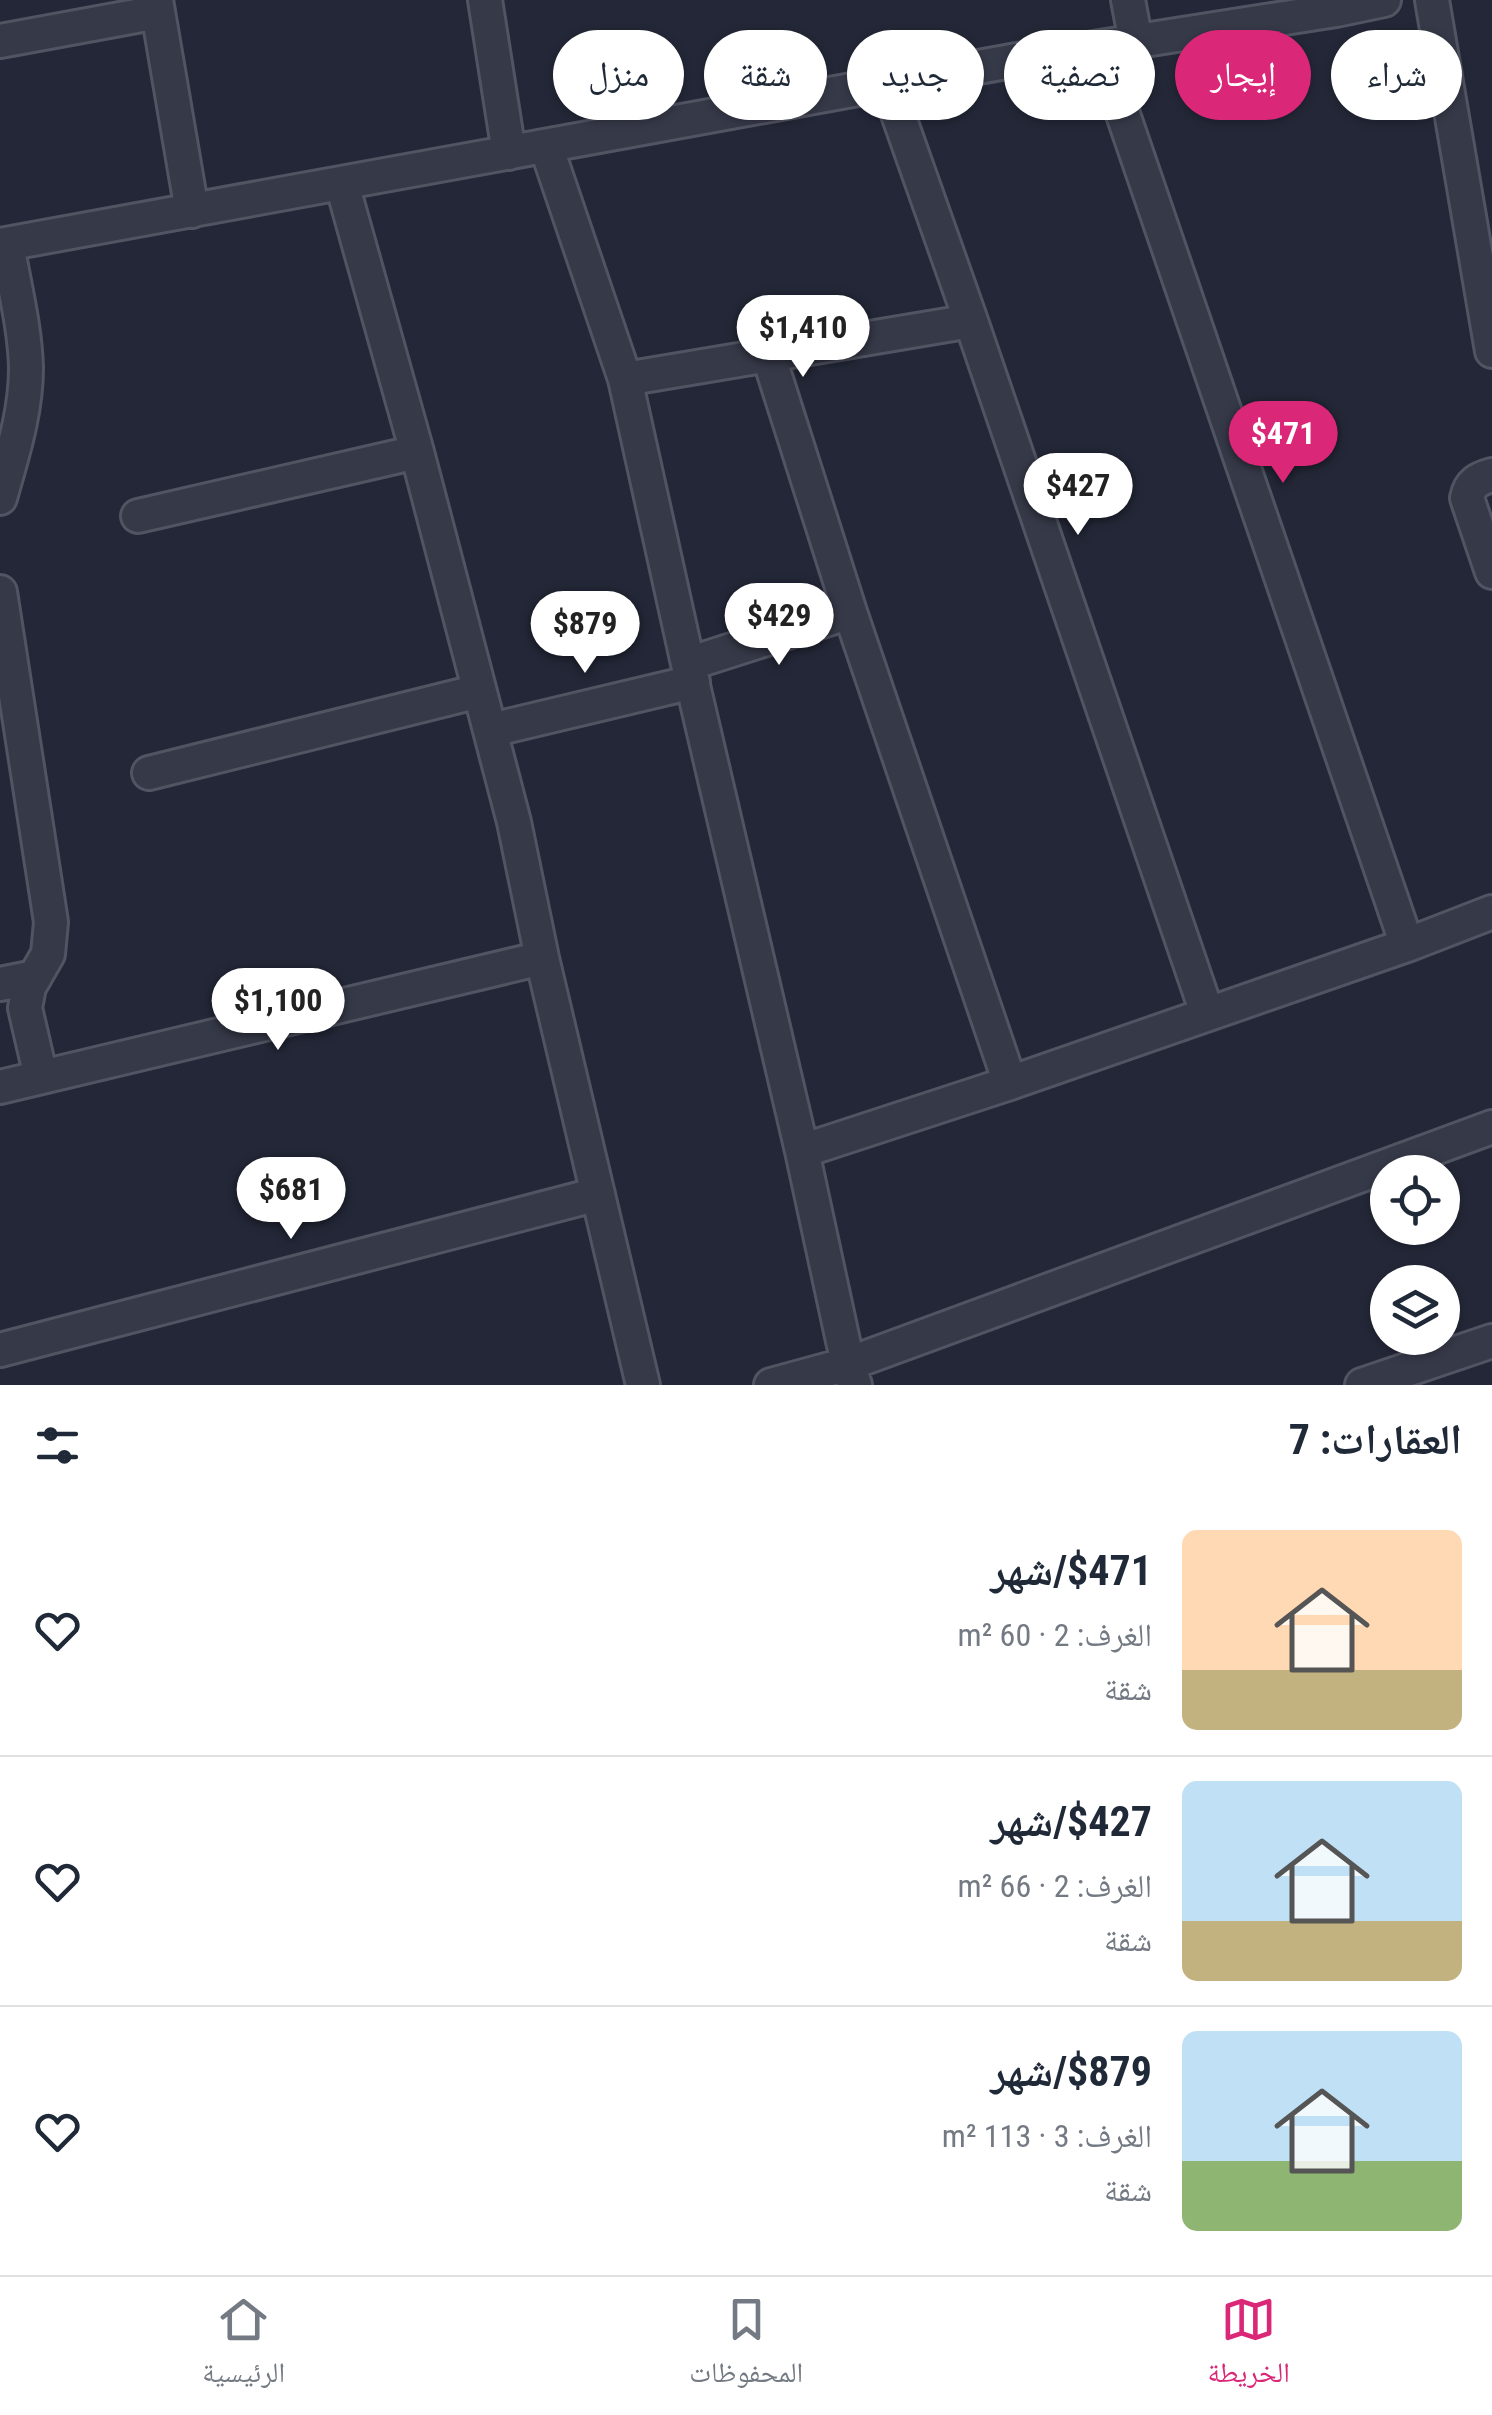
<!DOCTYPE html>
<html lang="ar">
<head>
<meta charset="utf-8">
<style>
  :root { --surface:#fff; --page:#f2f2f3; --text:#1f2937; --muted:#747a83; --line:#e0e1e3; --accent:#db2777 }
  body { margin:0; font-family:"Roboto Condensed","Noto Naskh Arabic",sans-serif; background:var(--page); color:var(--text); direction:rtl; height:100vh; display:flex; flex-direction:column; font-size:38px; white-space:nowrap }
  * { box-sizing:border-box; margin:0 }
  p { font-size:32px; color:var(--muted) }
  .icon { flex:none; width:55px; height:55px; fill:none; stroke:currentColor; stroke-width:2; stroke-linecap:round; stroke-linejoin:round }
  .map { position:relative; height:1385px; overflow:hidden; direction:ltr }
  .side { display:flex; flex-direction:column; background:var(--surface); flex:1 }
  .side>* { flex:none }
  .guide { position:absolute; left:30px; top:30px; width:1432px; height:90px; direction:rtl; display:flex; gap:20px }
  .fabs { position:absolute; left:1370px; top:1155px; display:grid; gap:20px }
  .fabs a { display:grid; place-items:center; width:90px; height:90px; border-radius:50%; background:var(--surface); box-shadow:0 2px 8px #0004; font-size:50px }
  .price { position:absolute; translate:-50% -85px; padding:0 22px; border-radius:35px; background:#fff; color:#222; font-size:32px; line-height:65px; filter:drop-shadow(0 2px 5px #0008) }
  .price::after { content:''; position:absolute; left:50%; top:60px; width:30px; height:22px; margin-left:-15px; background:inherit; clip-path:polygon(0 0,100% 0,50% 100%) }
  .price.on { background:var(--accent); color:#fff }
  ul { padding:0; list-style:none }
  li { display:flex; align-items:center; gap:30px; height:250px; padding:0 30px }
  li+li { border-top:2px solid var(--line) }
  li span { display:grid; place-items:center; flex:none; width:280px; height:200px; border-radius:15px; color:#555 }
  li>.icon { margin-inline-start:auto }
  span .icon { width:120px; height:120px; fill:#fffc; stroke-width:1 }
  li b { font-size:42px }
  h2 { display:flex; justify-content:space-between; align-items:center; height:120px; padding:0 30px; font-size:42px }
  .tag { padding:0 35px; border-radius:45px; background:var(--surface); box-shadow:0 2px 8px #0004; font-size:35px; line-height:90px }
  .tag.on { background:var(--accent); color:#fff }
  .tab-bar { display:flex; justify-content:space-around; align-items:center; height:140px; border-top:2px solid var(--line); background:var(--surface); font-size:28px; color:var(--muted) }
  .tab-bar a { display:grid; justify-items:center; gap:5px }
  .tab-bar .on { color:var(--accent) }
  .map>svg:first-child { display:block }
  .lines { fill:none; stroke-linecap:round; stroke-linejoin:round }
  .minor-casing { stroke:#515462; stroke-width:38 }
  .minor { stroke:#363948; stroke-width:32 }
</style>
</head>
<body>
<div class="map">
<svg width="1492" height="1385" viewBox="0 0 1492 1385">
  <rect width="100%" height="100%" fill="#232737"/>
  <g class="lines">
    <g class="minor-casing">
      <path id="minor" d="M156 0 192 211
        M485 0 509 153
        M1128 0 1136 42
        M1432 0 1492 351
        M0 41 158 12
        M1100 47 1407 945
        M887 83 971 321 1207 1013
        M546 146 625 379 688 664 802 1151 848 1364 855 1385
        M342 184 417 452 514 822 542 958 643 1385
        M0 245 1017 60 1336 10 1384 0
        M768 354 850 612 1010 1083
        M625 379 971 321
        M1492 475C1478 479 1470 483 1467 498L1492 572
        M0 498C12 455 26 413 26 368 25 327 14 285 7 244
        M138 516 417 452
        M0 592 51 922 48 954 29 987 25 1008 41 1077
        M688 664 850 612
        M491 730 693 682
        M149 773 479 691
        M0 984 35 977
        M0 1087 542 958
        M802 1151 1010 1083 1407 945 1492 912
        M0 1350 598 1194
        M771 1385 848 1364 1492 1127
        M1362 1385 1492 1341"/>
    </g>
    <use href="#minor" class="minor"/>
  </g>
</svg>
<div class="fabs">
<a><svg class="icon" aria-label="locate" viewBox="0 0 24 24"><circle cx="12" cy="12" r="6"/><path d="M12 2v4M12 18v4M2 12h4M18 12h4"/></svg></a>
<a><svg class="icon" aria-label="layers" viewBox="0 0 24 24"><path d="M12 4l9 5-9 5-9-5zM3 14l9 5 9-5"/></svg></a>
</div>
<b class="price" style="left:803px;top:380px">$1,410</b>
<b class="price on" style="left:1283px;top:486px">$471</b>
<b class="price" style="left:1078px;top:538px">$427</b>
<b class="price" style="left:779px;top:668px">$429</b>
<b class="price" style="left:585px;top:676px">$879</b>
<b class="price" style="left:278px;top:1053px">$1,100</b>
<b class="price" style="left:291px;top:1242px">$681</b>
<div class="guide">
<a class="tag">شراء</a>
<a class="tag on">إيجار</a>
<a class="tag">تصفية</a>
<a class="tag">جديد</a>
<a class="tag">شقة</a>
<a class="tag">منزل</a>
</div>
</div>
<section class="side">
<h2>العقارات: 7<svg class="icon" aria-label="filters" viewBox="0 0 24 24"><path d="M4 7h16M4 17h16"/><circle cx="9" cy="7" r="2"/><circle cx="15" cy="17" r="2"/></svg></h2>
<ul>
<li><span style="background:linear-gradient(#ffd9b3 70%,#c2b280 0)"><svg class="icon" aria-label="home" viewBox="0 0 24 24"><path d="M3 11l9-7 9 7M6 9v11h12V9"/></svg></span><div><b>$471/شهر</b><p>الغرف: 2 · 60 m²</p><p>شقة</p></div><svg class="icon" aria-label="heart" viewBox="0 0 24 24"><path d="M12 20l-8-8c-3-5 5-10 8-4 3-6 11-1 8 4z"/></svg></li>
<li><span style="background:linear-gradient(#bfe0f5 70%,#c2b280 0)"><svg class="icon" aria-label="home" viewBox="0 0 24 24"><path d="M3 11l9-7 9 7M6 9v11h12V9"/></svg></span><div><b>$427/شهر</b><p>الغرف: 2 · 66 m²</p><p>شقة</p></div><svg class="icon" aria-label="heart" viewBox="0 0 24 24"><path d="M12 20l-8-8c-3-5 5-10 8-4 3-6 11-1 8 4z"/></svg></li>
<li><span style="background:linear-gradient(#bfe0f5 65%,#8fb573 0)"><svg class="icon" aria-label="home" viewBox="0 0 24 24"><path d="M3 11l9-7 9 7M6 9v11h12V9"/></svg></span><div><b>$879/شهر</b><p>الغرف: 3 · 113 m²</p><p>شقة</p></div><svg class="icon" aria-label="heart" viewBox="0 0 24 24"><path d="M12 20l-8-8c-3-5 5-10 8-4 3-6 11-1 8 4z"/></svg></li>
</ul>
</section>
<nav class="tab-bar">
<a class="on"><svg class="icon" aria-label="map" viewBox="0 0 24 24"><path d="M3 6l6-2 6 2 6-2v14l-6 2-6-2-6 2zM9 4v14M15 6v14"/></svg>الخريطة</a>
<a><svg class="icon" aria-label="saved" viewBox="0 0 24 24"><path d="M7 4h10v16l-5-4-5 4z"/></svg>المحفوظات</a>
<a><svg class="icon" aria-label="home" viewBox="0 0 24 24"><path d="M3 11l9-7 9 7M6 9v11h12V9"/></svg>الرئيسية</a>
</nav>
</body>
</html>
